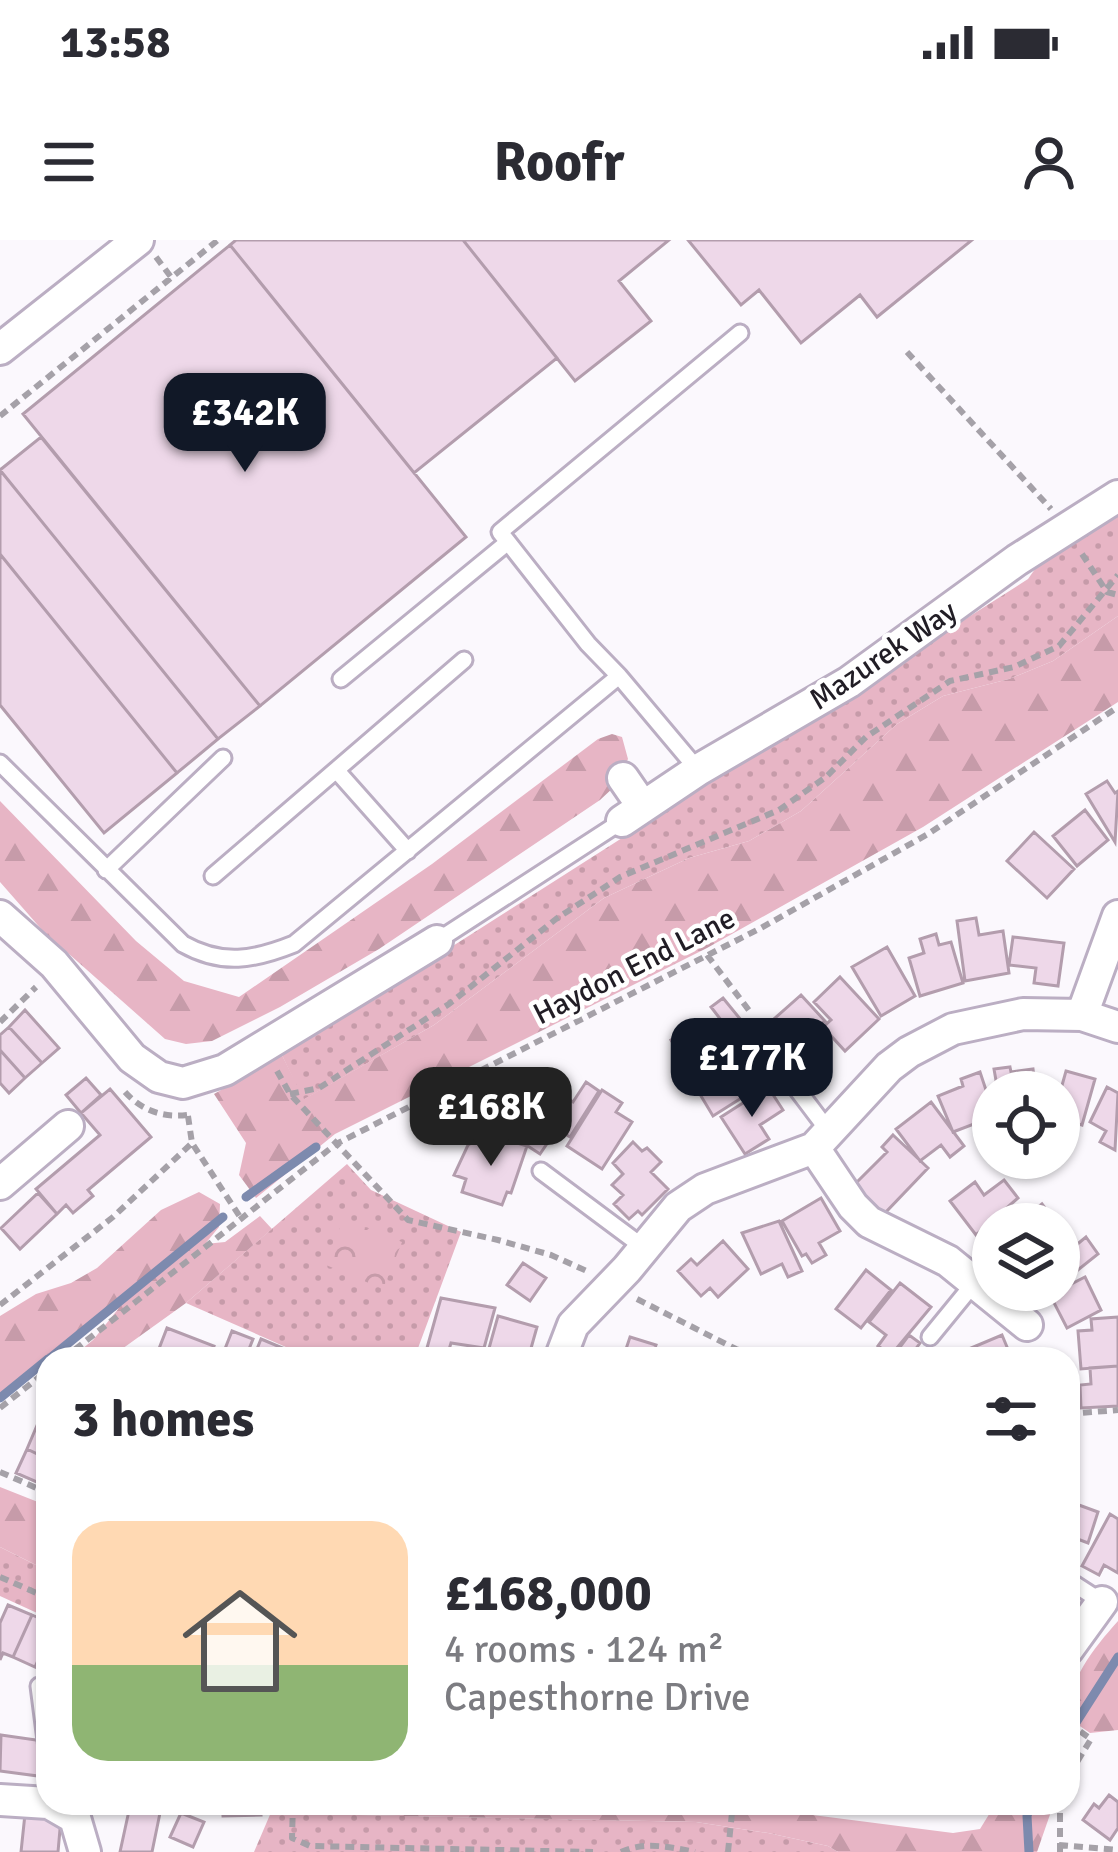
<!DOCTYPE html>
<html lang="en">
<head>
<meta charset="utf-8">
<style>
  :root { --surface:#fff; --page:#f7f7f7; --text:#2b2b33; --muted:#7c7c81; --line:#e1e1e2; --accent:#111827 }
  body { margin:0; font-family:Signika,sans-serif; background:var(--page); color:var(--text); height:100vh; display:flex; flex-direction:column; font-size:45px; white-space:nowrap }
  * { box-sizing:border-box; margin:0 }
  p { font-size:39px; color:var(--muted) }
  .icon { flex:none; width:66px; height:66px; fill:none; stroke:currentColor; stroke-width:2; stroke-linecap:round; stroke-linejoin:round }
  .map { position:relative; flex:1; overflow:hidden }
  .panel { position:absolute; left:36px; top:1107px; width:1044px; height:468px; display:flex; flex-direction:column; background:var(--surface); border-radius:36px; box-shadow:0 3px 9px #0004 }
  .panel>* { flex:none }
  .tools { position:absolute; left:972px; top:831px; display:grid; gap:24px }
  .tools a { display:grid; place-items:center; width:108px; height:108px; border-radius:50%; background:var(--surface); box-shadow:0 3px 9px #0004; font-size:60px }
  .price { position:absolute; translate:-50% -102px; padding:0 27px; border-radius:24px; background:var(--accent); color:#fff; font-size:39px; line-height:78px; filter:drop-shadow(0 3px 6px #0008) }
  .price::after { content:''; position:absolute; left:50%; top:72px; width:36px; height:27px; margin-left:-18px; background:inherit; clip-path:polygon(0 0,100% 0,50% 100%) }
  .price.active { background:#222; color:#fff }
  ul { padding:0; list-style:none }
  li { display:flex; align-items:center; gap:36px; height:300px; padding:0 36px }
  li+li { border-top:3px solid var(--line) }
  li span { display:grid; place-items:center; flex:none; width:336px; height:240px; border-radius:36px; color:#555 }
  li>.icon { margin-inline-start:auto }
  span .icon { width:144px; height:144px; fill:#fffc; stroke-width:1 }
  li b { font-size:51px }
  h2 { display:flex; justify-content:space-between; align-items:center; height:144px; padding:0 36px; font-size:51px }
  .status { display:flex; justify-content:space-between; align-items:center; height:84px; padding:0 60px; background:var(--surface); direction:ltr }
  .status svg { height:33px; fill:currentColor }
  header { display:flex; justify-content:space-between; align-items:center; height:156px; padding:0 36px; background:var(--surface); font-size:54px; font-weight:700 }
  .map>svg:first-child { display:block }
  .grass { fill:url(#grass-dots) }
  .forest { fill:url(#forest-firs) }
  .park { fill:url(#park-crowns) }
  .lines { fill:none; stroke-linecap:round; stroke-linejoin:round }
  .stream { stroke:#7d8aae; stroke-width:9 }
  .building { fill:#eed8e9; stroke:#b39dad; stroke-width:3 }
  .service-casing { stroke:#bbaec3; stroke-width:21 }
  .minor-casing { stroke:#bbaec3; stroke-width:36 }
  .path { stroke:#a5a1a8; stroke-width:6; stroke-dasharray:9 6; stroke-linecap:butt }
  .service { stroke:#fff; stroke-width:15 }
  .minor { stroke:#fff; stroke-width:30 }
  .labels { text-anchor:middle; stroke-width:9; stroke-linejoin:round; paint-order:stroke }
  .street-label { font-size:30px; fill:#211d25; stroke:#fff }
</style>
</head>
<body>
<div class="status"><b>13:58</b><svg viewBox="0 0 49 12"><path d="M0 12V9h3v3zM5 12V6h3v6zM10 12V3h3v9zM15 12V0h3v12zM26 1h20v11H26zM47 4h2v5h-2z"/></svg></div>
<header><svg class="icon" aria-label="menu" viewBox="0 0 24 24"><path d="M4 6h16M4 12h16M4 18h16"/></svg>Roofr<svg class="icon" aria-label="person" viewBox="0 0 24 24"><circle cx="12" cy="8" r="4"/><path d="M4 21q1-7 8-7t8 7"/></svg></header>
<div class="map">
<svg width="1118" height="1612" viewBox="0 0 1118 1612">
  <defs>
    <pattern id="grass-dots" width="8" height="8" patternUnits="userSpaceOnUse" patternTransform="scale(3)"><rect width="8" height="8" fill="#e7b5c5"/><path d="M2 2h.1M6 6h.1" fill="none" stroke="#c69ba9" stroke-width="1.8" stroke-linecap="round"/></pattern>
    <pattern id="forest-firs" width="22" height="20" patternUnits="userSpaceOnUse" patternTransform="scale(3)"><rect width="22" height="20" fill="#e7b5c5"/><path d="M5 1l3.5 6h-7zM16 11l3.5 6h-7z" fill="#c69ba9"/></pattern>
    <pattern id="park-crowns" width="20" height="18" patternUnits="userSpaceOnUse" patternTransform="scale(3)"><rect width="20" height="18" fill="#e7b5c5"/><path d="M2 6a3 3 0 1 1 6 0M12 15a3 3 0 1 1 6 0" fill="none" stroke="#c69ba9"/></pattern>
  </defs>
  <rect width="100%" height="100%" fill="#fbf8fd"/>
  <path class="grass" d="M1118 273V376L1053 421 1009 439 943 456 897 484 801 571 749 601 689 618 604 658 434 785 303 860 282 815 1028 339 1045 315Z
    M347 924 371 950 461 992 414 1119H313L186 1063Z
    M0 1307 48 1331V1378L0 1356Z
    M275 1563H311L312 1574 696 1582 768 1593 828 1606 838 1612H254Z"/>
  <path class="forest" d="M1118 376V462L923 587 707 708 335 894 256 958 239 935 246 903 214 854 282 815 304 859 434 785 604 658 689 618 749 601 801 571 897 484 943 456 1009 439 1053 421Z
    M612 494 622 497 628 519 614 547 600 560 379 709 280 767 212 801 186 804 165 799 43 691 0 642V561L136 701 184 741 239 757 432 624 598 499Z
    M199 952 220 964 219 987 205 1004 225 1002 260 976 272 989 186 1063 108 1119H70L93 1100 119 1068 0 1157V1076L36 1054 71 1043 97 1028 161 970Z
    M0 1247 48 1266V1331L0 1307Z
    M1118 1381V1490L1090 1493 1068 1478C1068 1440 1093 1409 1118 1381Z
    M311 1563H720L953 1593 980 1589 996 1563H1054L1037 1612H838L828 1606 768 1593 696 1582 311 1574Z"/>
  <path class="park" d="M343 979 402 1002 383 1049 326 1025Z"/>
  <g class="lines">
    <path class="stream" d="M246 957 316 907
      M49 1119 223 977
      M0 1158 48 1119
      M1068 1495 1118 1417
      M1029 1612 1027 1576 1031 1563"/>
  </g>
  <path class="building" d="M236 0H463L557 118 414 233 230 5Z
    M463 0H669L619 41 651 81 575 141Z
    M688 0H972L877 77 860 55 801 103 759 50 741 65Z
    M230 5 466 297 260 466 23 174Z
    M41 197 260 466 218 499 0 230Z
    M0 230 218 499 177 533 0 314Z
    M0 314 177 533 104 593 0 465Z
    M1107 541 1115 553 1118 551 1115 602 1086 554Z
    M1085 570 1108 600 1077 626 1053 596Z
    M1034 592 1074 629 1047 658 1007 621Z
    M976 678 979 695 1003 691 1009 733 965 741 957 681Z
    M936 694 939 705 951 702 963 743 920 756 909 718 924 713 920 699Z
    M1013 697 1064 703 1058 746 1034 743 1036 728 1009 725Z
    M887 707 915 756 881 776 852 727Z
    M840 737 879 779 845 811 823 787 831 780 814 762Z
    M801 755 825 781 819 786 826 794 808 811 800 802 789 812 766 786Z
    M723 758 741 780 728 789 711 767Z
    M25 770 59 808 42 823 9 787Z
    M698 783 701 788 708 784 720 804 711 810 717 820 693 836 671 800Z
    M9 787 42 823 25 838 0 810V795Z
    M0 810 25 838 9 853 0 843Z
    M732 815 754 850 713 876 692 841Z
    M1010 827 1011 832 1033 829 1036 852H998L994 829Z
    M1066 831 1095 839 1082 885 1059 878V852H1048L1050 845 1061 849Z
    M980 832 993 871 980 876 982 881 953 892 938 856 963 846 961 839Z
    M86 838 101 855 81 873 66 855Z
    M586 842 599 851 570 897 557 889 540 914 514 897 551 847 573 862Z
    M768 847 783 870 760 885 769 899 745 914 721 877Z
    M1107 847 1118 853 1115 910 1100 902 1106 891 1090 882Z
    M110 849 151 897 88 950 93 956 73 973 66 965 57 974 36 949 100 895 81 873Z
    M602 850 622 863 616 872 632 882 602 929 567 906Z
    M931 862 964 906 950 917 941 905 920 921 896 889Z
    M893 895 928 928 883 975 853 946 887 912 882 907Z
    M494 896 527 906 511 953 507 952 502 965 462 952 466 939 454 935 468 905 473 902 490 908Z
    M633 902 642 911 647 908 661 922 651 932 668 949 642 975 638 971 629 979 614 964 623 955 612 945 623 934 613 923Z
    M1004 940 1018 958 976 995 950 961 975 942 984 955Z
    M38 953 57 974 20 1009 1 988Z
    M821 958 840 991 819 1003 826 1015 812 1023 806 1014 802 1016 782 981Z
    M1042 964 1052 977 1044 984H1017Z
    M779 981 802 1031 788 1037 782 1024 761 1034 742 993Z
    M1086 997 1098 1014 1059 1045V998L1069 1011Z
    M723 1001 748 1029 718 1057 710 1048 701 1056 678 1031 691 1019 697 1025Z
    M523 1023 546 1038 530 1061 507 1045Z
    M866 1030 891 1050 861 1088 836 1069Z
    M1085 1037 1101 1070 1067 1088 1050 1055Z
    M900 1043 931 1067 891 1115 878 1106 886 1095 869 1082Z
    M441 1058 495 1068 484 1108 451 1103 448 1113 427 1108Z
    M498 1076 537 1087 528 1119H486Z
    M1118 1077V1126L1081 1129 1078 1091 1092 1090 1091 1079Z
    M167 1088 214 1106 209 1119H155Z
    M232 1091 253 1099 245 1119H221Z
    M909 1095 920 1103 915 1110 925 1117 891 1119Z
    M1002 1095 1012 1119H945Z
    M630 1097 656 1105 651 1119H610L611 1115 623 1118Z
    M261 1099 297 1114 295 1119H253Z
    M1118 1126V1166L1081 1168 1080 1145 1091 1144 1090 1128Z
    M44 1169 48 1171V1219L27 1209Z
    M27 1209 48 1219 39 1243 16 1233Z
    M1068 1261 1098 1272 1088 1303 1075 1298 1071 1311Z
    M1110 1274 1118 1279V1333L1104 1325 1099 1335 1082 1326Z
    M8 1365 32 1375 13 1417 3 1413 0 1420V1383Z
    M32 1375 48 1382V1398L35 1427 13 1417Z
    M1 1495 43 1501 38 1536 0 1531Z
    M1109 1555 1118 1562V1588L1110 1600 1083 1580 1094 1564 1099 1568Z
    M222 1563H260L261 1575 223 1576Z
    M130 1566 160 1573 152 1612H120Z
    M181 1573 204 1582 193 1607 170 1597Z
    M25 1574 61 1578 58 1612H21Z"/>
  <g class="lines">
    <g class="service-casing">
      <path id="service" d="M619 436 698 530
        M341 439 508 302
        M0 523 183 704C222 726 254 720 294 704L619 436 588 404 500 292 740 93
        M337 531 408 611
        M106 630 223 518
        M213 636 464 420
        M437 701 622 581
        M746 792 784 832 830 893
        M541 931 643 1007
        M930 1097 975 1042
        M1068 1340 1102 1362
        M39 1446 48 1516"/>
    </g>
    <g class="minor-casing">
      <path id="minor" d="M0 109 138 0
        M623 538 643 567
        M622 581 698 530 849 442 1017 320 1118 256
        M0 676 54 724 132 818 159 837 183 843 225 830 437 701
        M1082 775 1118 676
        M814 908 853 966 869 982 948 1021 1027 1085
        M0 944 68 886
        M560 1119 573 1085 627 1029 678 967 705 949 814 908 889 827 909 812 953 789 1023 774 1082 775 1118 787
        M1068 1409 1102 1362
        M0 1560 48 1563
        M49 1563 75 1578 85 1612"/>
    </g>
    <path class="path" d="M156 17 171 37
      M907 112 1051 269
      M0 176 218 0
      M1082 314 1107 352 1118 355
      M707 715 751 773
      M0 782 36 747
      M277 831 290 854 408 980 498 1000 551 1015 589 1032
      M125 852C143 872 166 879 193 874
      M290 854 319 848 449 764 556 679 620 637 779 570 826 537 866 497 950 441 1014 427 1059 406 1118 335
      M188 876 192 903 242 980
      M637 1059 736 1109 765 1119
      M0 1065 113 977 192 903
      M63 1119 336 904 761 688 928 594 1118 467
      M0 1168 48 1130
      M1068 1174 1118 1170
      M0 1232 48 1253
      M0 1337 48 1358
      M1068 1483 1091 1499 1068 1537
      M293 1563 292 1598 310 1606 593 1612
      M1059 1605 1118 1610
      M621 1612C645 1601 669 1607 695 1612
      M728 1612 733 1563
      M1060 1612V1563"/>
    <use href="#service" class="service"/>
    <use href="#minor" class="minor"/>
  </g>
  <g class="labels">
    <g class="street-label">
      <text transform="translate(883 415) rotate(-34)" y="10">Mazurek Way</text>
      <text transform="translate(634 726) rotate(-27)" y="10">Haydon End Lane</text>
    </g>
  </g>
</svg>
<div class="tools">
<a><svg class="icon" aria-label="locate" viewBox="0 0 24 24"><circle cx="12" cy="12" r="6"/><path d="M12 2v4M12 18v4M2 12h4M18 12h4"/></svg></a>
<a><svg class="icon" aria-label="layers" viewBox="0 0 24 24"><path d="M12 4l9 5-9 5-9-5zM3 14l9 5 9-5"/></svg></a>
</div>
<b class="price" style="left:245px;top:235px">£342K</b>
<b class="price" style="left:752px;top:880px">£177K</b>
<b class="price active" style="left:491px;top:929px">£168K</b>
<section class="panel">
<h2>3 homes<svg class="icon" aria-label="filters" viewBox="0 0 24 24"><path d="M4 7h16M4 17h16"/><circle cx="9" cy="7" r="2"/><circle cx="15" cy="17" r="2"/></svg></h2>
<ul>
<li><span style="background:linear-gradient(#ffd9b3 60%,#8fb573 0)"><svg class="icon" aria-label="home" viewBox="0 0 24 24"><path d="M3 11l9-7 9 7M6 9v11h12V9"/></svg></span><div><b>£168,000</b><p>4 rooms · 124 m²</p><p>Capesthorne Drive</p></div></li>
</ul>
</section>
</div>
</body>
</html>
